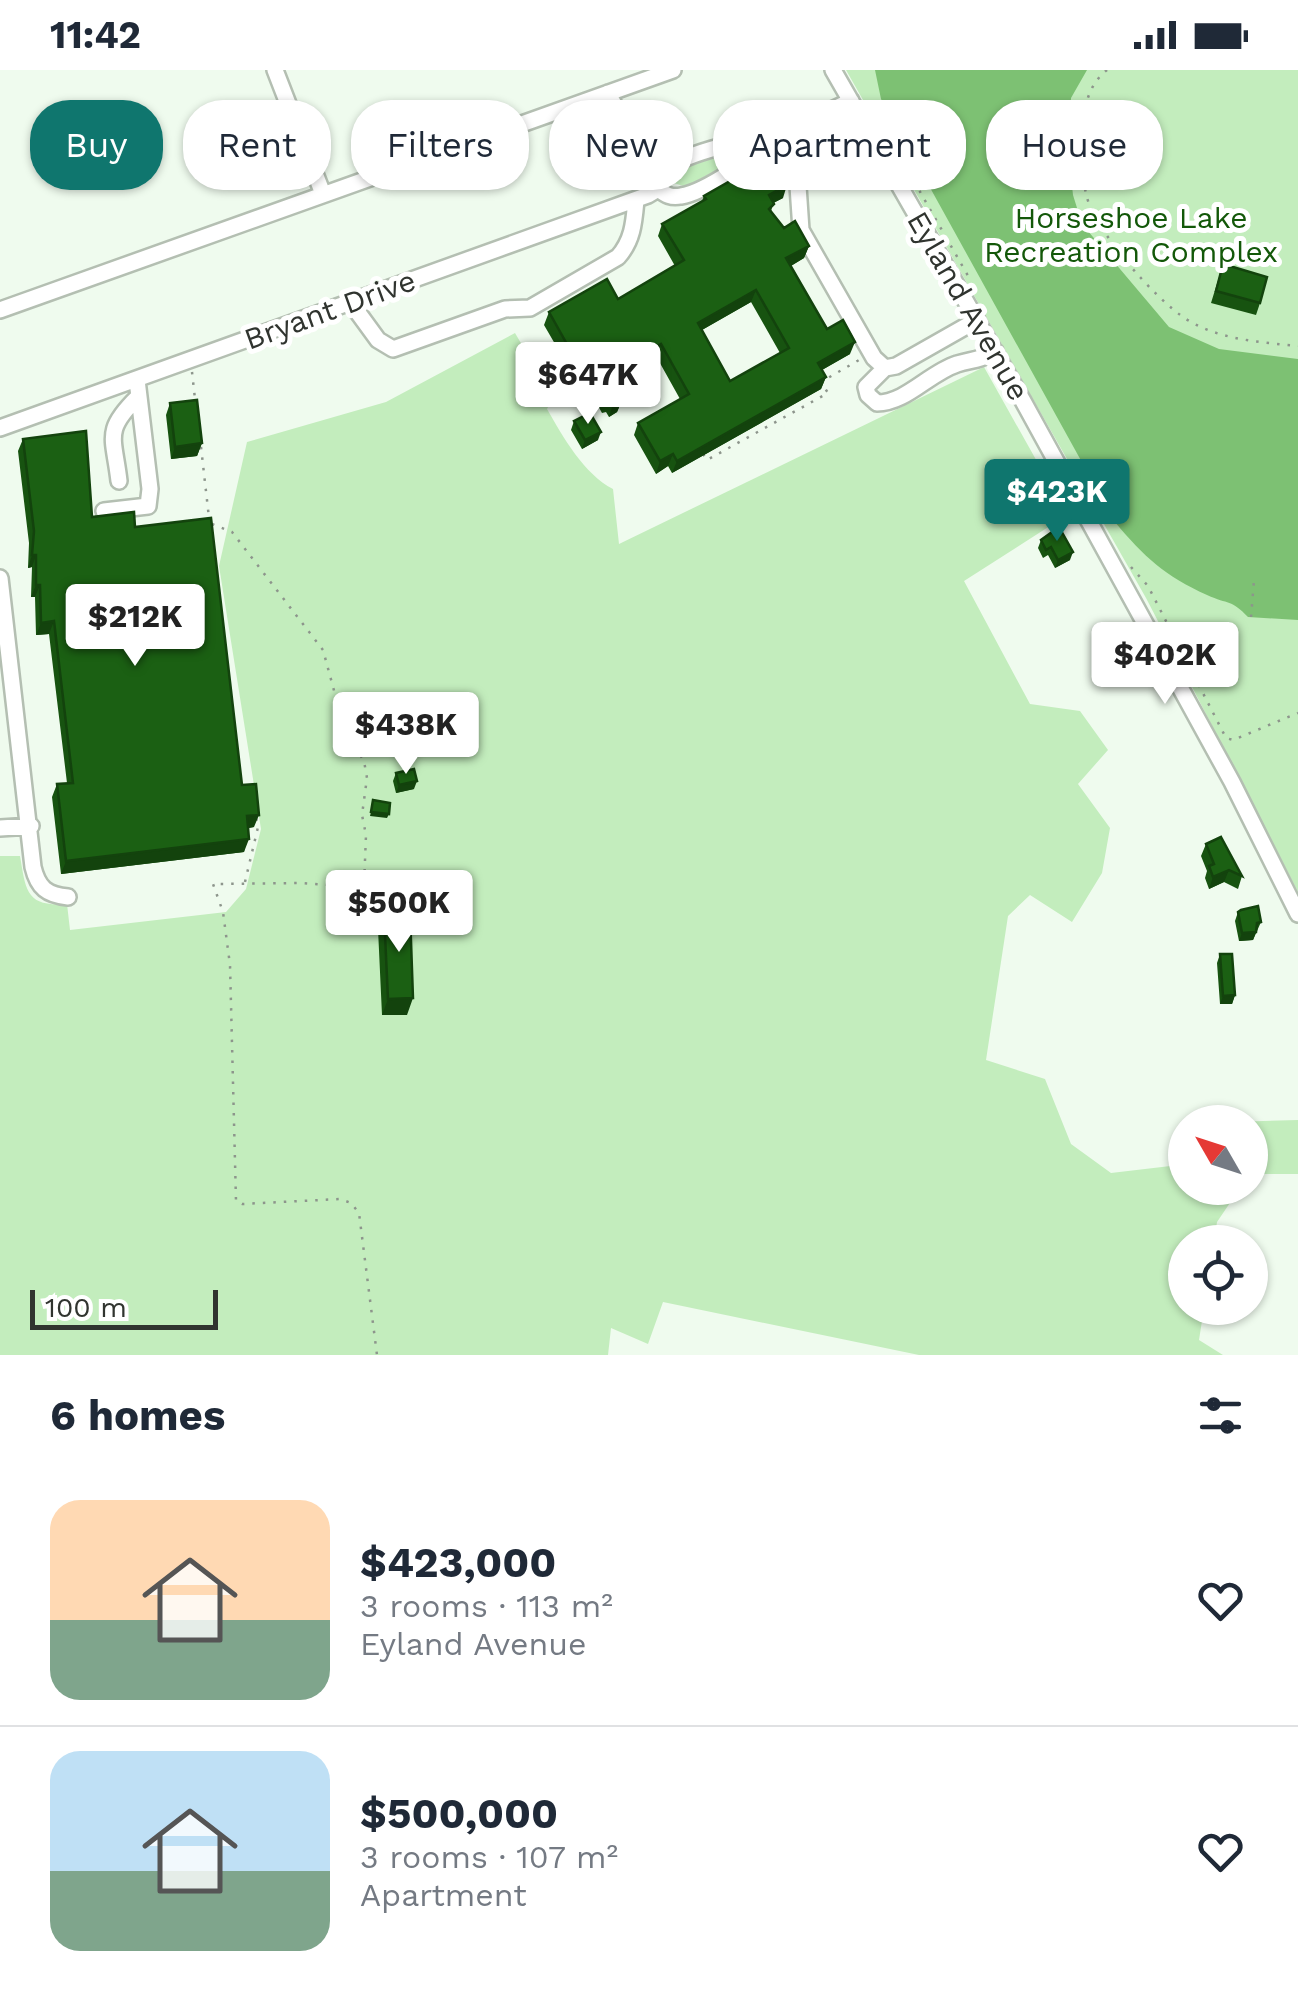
<!DOCTYPE html>
<html lang="en">
<head>
<meta charset="utf-8">
<style>
  :root { --surface:#fff; --page:#f6f6f7; --text:#1f2937; --muted:#747a83; --line:#e0e1e3; --accent:#0f766e }
  body { margin:0; font-family:"Work Sans",sans-serif; background:var(--page); color:var(--text); height:100vh; display:flex; flex-direction:column; font-size:38px; white-space:nowrap }
  * { box-sizing:border-box; margin:0 }
  p { font-size:32px; color:var(--muted) }
  .icon { flex:none; width:55px; height:55px; fill:none; stroke:currentColor; stroke-width:2; stroke-linecap:round; stroke-linejoin:round }
  .map { position:relative; height:1285px; overflow:hidden }
  .side { display:flex; flex-direction:column; background:var(--surface); flex:1 }
  .side>* { flex:none }
  .banner { position:absolute; left:30px; top:30px; width:1240px; height:90px; display:flex; gap:20px }
  .needle { width:65px; rotate:309deg }
  .buttons { position:absolute; left:1168px; top:1035px; display:grid; gap:20px }
  .buttons a { display:grid; place-items:center; width:100px; height:100px; border-radius:50%; background:var(--surface); box-shadow:0 2px 8px #0004; font-size:50px }
  .scale { position:absolute; left:30px; bottom:25px; width:188px; box-sizing:border-box; padding-left:10px; border:5px solid #30342f; border-top:0; font-size:28px; line-height:35px; white-space:nowrap; color:#30342f; -webkit-text-stroke:8px #fff; paint-order:stroke }
  .price { position:absolute; translate:-50% -85px; padding:0 22px; border-radius:10px; background:#fff; color:#222; font-size:32px; line-height:65px; filter:drop-shadow(0 2px 5px #0008) }
  .price::after { content:''; position:absolute; left:50%; top:60px; width:30px; height:22px; margin-left:-15px; background:inherit; clip-path:polygon(0 0,100% 0,50% 100%) }
  .price.active { background:var(--accent); color:#fff }
  ul { padding:0; list-style:none }
  li { display:flex; align-items:center; gap:30px; height:250px; padding:0 50px }
  li+li { border-top:2px solid var(--line) }
  li span { display:grid; place-items:center; flex:none; width:280px; height:200px; border-radius:30px; color:#555 }
  li>.icon { margin-inline-start:auto }
  span .icon { width:120px; height:120px; fill:#fffc; stroke-width:1 }
  li b { font-size:42px }
  h2 { display:flex; justify-content:space-between; align-items:center; height:120px; padding:0 50px; font-size:42px }
  .pill { padding:0 35px; border-radius:40px; background:var(--surface); box-shadow:0 2px 8px #0004; font-size:35px; line-height:90px }
  .pill.active { background:var(--accent); color:#fff }
  .status { display:flex; justify-content:space-between; align-items:center; height:70px; padding:0 50px; background:var(--surface); direction:ltr }
  .status svg { height:28px; fill:currentColor }
  .map>svg:first-child { display:block }
  .green { fill:#c3edbd }
  .water { fill:#7dc173 }
  .lines { fill:none; stroke-linecap:round; stroke-linejoin:round }
  .minor-casing { stroke:#b4bfb2; stroke-width:20 }
  .path { stroke:#8d958c; stroke-width:2.5; stroke-dasharray:2.5 8; stroke-linecap:butt }
  .minor { stroke:#fff; stroke-width:15 }
  .wall { fill:#175310; fill-rule:evenodd }
  .shaded-wall { fill:#13430d }
  .building { fill:#1b6013; stroke:#13430d; stroke-width:2.5; fill-rule:evenodd }
  .labels { text-anchor:middle; stroke-width:10; stroke-linejoin:round; paint-order:stroke }
  .park-label { font-size:30px; fill:#135809; stroke:#fff }
  .street-label { font-size:30px; fill:#30342f; stroke:#fff }
</style>
</head>
<body>
<div class="status"><b>11:42</b><svg viewBox="0 0 49 12"><path d="M0 12V9h3v3zM5 12V6h3v6zM10 12V3h3v9zM15 12V0h3v12zM26 1h20v11H26zM47 4h2v5h-2z"/></svg></div>
<div class="map">
<svg width="1298" height="1285" viewBox="0 0 1298 1285">
  <rect width="100%" height="100%" fill="#effbee"/>
  <path class="green" d="M846 0H1298V822L1146 528Z
    M742 77 746 79 745 84 686 117 674 113V103L680 99Z
    M515 263 553 328 547 339C563 367 584 404 613 419L619 474 984 297 1067 445 964 511 1030 634 1080 641 1108 680 1078 714 1110 758 1102 803 1072 852 1030 825 1008 846 986 990 1045 1009 1071 1074 1111 1103 1179 1095 1185 1090V1118H1240L1217 1152 1214 1172H1185V1238H1204L1199 1270 1223 1285H919L663 1232 648 1274 611 1258 608 1285H0V786H20C26 821 26 837 67 834L70 860 226 842 246 819 261 759 219 496 247 372 386 332Z
    M1298 1050V1104H1250V1052H1229Z"/>
  <path class="water" d="M875 0H1087L1071 28 1068 80 1073 125 1082 154 1169 257 1219 279 1298 289V550L1248 547C1231 529 1229 535 1207 525 1165 506 1144 487 1115 452L881 29Z"/>
  <g class="lines">
    <g class="minor-casing">
      <path id="minor" d="M275 0 323 124
        M833 0 1023 331 1232 712 1298 844
        M608 23 658 119
        M851 31 777 65 781 84 798 116 801 160 874 288 885 298 896 296 977 250
        M351 233 378 270 393 279 505 239 530 238 618 187C633 170 634 152 636 130
        M0 240 673 0
        M885 298 866 317 868 325 877 333C906 333 929 303 957 294 974 289 978 291 995 281
        M0 358 648 125 658 119C661 111 662 104 669 98 686 82 753 68 777 65 763 84 703 123 681 126 671 128 666 125 658 119
        M119 411C114 367 103 361 138 327
        M104 441 148 436 150 419 137 310
        M0 508 33 797C38 818 47 825 68 827
        M0 758 31 756"/>
    </g>
    <path class="path" d="M1107 0C1087 16 1084 38 1083 62 1082 82 1082 104 1086 124 1094 160 1155 229 1186 249 1219 270 1260 272 1298 276
      M883 57 971 211
      M192 302 195 329
      M201 377 209 448
      M703 384 707 390 828 323 821 312 859 290
      M212 454 232 462 323 580 345 661 364 691 367 708 362 745 366 765 364 816
      M1131 497 1148 516 1226 668 1233 670 1298 643
      M1251 547 1254 510
      M245 812 258 757 256 747
      M370 818 302 813 213 814 223 842 230 895 236 1131 242 1134 340 1129 351 1133 359 1143 377 1285"/>
    <use href="#minor" class="minor"/>
  </g>
  <path class="wall" d="M742 99 783 128 773 133 771 142 784 158 809 176 804 188 791 196 827 259 850 284 822 300 826 307 821 319 672 403 668 396 656 404 634 365 638 353 680 329 656 286 645 293 652 306 648 319 620 335 617 342 609 347 606 342 602 343 579 301 573 305 544 255 549 242 618 229 675 196 658 166 662 154 702 131 704 126 739 106ZM751 232 780 283 730 311 702 260Z
    M1223 194 1260 233 1256 245 1211 233Z
    M170 333 202 373 197 386 171 389 166 345Z
    M574 351 598 370 582 379 571 360Z
    M23 369 92 447 135 457 242 715 254 757 248 758 244 782 61 804 52 727 57 714 67 713 49 564 36 565 35 527H31L32 497 28 498 29 473 18 381Z
    M1041 470 1070 490 1055 498 1048 485 1043 488 1038 478Z
    M396 703 414 719 396 723 393 711Z
    M1206 774 1242 806 1238 819 1224 812 1209 819 1205 808 1207 801 1201 786Z
    M1238 842 1261 852 1253 870 1239 871 1235 851Z
    M384 843 407 945H382L378 859Z
    M1220 884 1235 925 1232 934H1220L1217 893Z"/>
  <path class="shaded-wall" d="M787 115 783 128 764 138 769 125Z
    M809 176 804 188 782 201 786 188Z
    M756 220 751 232 693 265 698 253Z
    M855 272 850 284 813 305 818 293Z
    M661 274 656 286 636 298 641 285Z
    M583 289 579 301 573 305 577 292Z
    M652 306 648 319 620 335 617 342 609 347 613 334 619 325Z
    M826 307 821 319 672 403 677 391Z
    M601 362 598 370 582 379 585 370Z
    M202 373 197 386 171 389 175 377Z
    M673 384 668 396 656 404 660 391Z
    M1073 482 1070 490 1055 498 1058 490Z
    M32 485H36L32 497 28 498Z
    M36 515H40L35 527H31Z
    M54 551 49 564 36 565 41 553Z
    M417 711 414 719 396 723 399 715Z
    M371 742 389 744 387 748 370 746Z
    M259 745 254 757 243 759 247 746Z
    M249 769 244 782 61 804 66 791Z
    M1229 800 1224 812 1209 819 1213 807Z
    M1256 862 1253 870 1239 871 1242 863Z
    M1235 925 1232 934H1220L1223 926Z
    M413 928 407 945H382L388 929Z"/>
  <path class="building" d="M768 82 787 115 769 125 774 134 769 139 784 158 795 151 809 176 786 188 827 259 843 250 855 272 818 293 826 307 677 391 673 384 660 391 638 353 689 324 661 274 641 285 652 306 619 325 622 329 613 334 610 329 607 331 583 289 577 292 549 242 607 209 618 229 684 190 662 154 706 129 704 126 744 103 742 99ZM756 220 789 278 730 311 698 253Z
    M1223 194 1267 207 1260 233 1216 221Z
    M197 330 202 373 175 377 170 333Z
    M590 343 601 362 585 370 574 351Z
    M86 361 92 447 134 442 135 457 211 448 242 715 256 714 259 745 247 746 249 769 66 791 57 714 73 713 54 551 41 553 40 515H36V485H32L34 461 23 369Z
    M1059 457 1073 482 1058 490 1051 477 1046 480 1041 470Z
    M414 699 417 711 399 715 396 703Z
    M373 730 390 733 389 744 371 742Z
    M1221 767 1242 806 1229 800 1213 807 1209 796 1214 794 1206 774Z
    M1258 836 1261 852 1257 853 1256 862 1242 863 1238 842 1241 840Z
    M410 842 413 928 388 929 384 843Z
    M1220 884H1232L1235 925 1223 926Z"/>
  <g class="labels">
    <g class="park-label">
      <text x="1131" y="158">Horseshoe Lake<tspan x="1131" dy="34">Recreation Complex</tspan></text>
    </g>
    <g class="street-label">
      <text transform="translate(968 236) rotate(60)" y="10">Eyland Avenue</text>
      <text transform="translate(330 240) rotate(-20)" y="10">Bryant Drive</text>
    </g>
  </g>
</svg>
<div class="buttons">
<a><svg class="needle" viewBox="-14 -14 28 28"><path d="M0-13l5 13h-10z" fill="#e53935"/><path d="M0 13l5-13h-10z" fill="#747a83"/></svg></a>
<a><svg class="icon" aria-label="locate" viewBox="0 0 24 24"><circle cx="12" cy="12" r="6"/><path d="M12 2v4M12 18v4M2 12h4M18 12h4"/></svg></a>
</div>
<div class="scale">100 m</div>
<b class="price" style="left:588px;top:357px">$647K</b>
<b class="price active" style="left:1057px;top:474px">$423K</b>
<b class="price" style="left:135px;top:599px">$212K</b>
<b class="price" style="left:1165px;top:637px">$402K</b>
<b class="price" style="left:406px;top:707px">$438K</b>
<b class="price" style="left:399px;top:885px">$500K</b>
<div class="banner">
<a class="pill active">Buy</a>
<a class="pill">Rent</a>
<a class="pill">Filters</a>
<a class="pill">New</a>
<a class="pill">Apartment</a>
<a class="pill">House</a>
</div>
</div>
<section class="side">
<h2>6 homes<svg class="icon" aria-label="filters" viewBox="0 0 24 24"><path d="M4 7h16M4 17h16"/><circle cx="9" cy="7" r="2"/><circle cx="15" cy="17" r="2"/></svg></h2>
<ul>
<li><span style="background:linear-gradient(#ffd9b3 60%,#7fa58c 0)"><svg class="icon" aria-label="home" viewBox="0 0 24 24"><path d="M3 11l9-7 9 7M6 9v11h12V9"/></svg></span><div><b>$423,000</b><p>3 rooms · 113 m²</p><p>Eyland Avenue</p></div><svg class="icon" aria-label="heart" viewBox="0 0 24 24"><path d="M12 20l-8-8c-3-5 5-10 8-4 3-6 11-1 8 4z"/></svg></li>
<li><span style="background:linear-gradient(#bfe0f5 60%,#7fa58c 0)"><svg class="icon" aria-label="home" viewBox="0 0 24 24"><path d="M3 11l9-7 9 7M6 9v11h12V9"/></svg></span><div><b>$500,000</b><p>3 rooms · 107 m²</p><p>Apartment</p></div><svg class="icon" aria-label="heart" viewBox="0 0 24 24"><path d="M12 20l-8-8c-3-5 5-10 8-4 3-6 11-1 8 4z"/></svg></li>
</ul>
</section>
</body>
</html>
